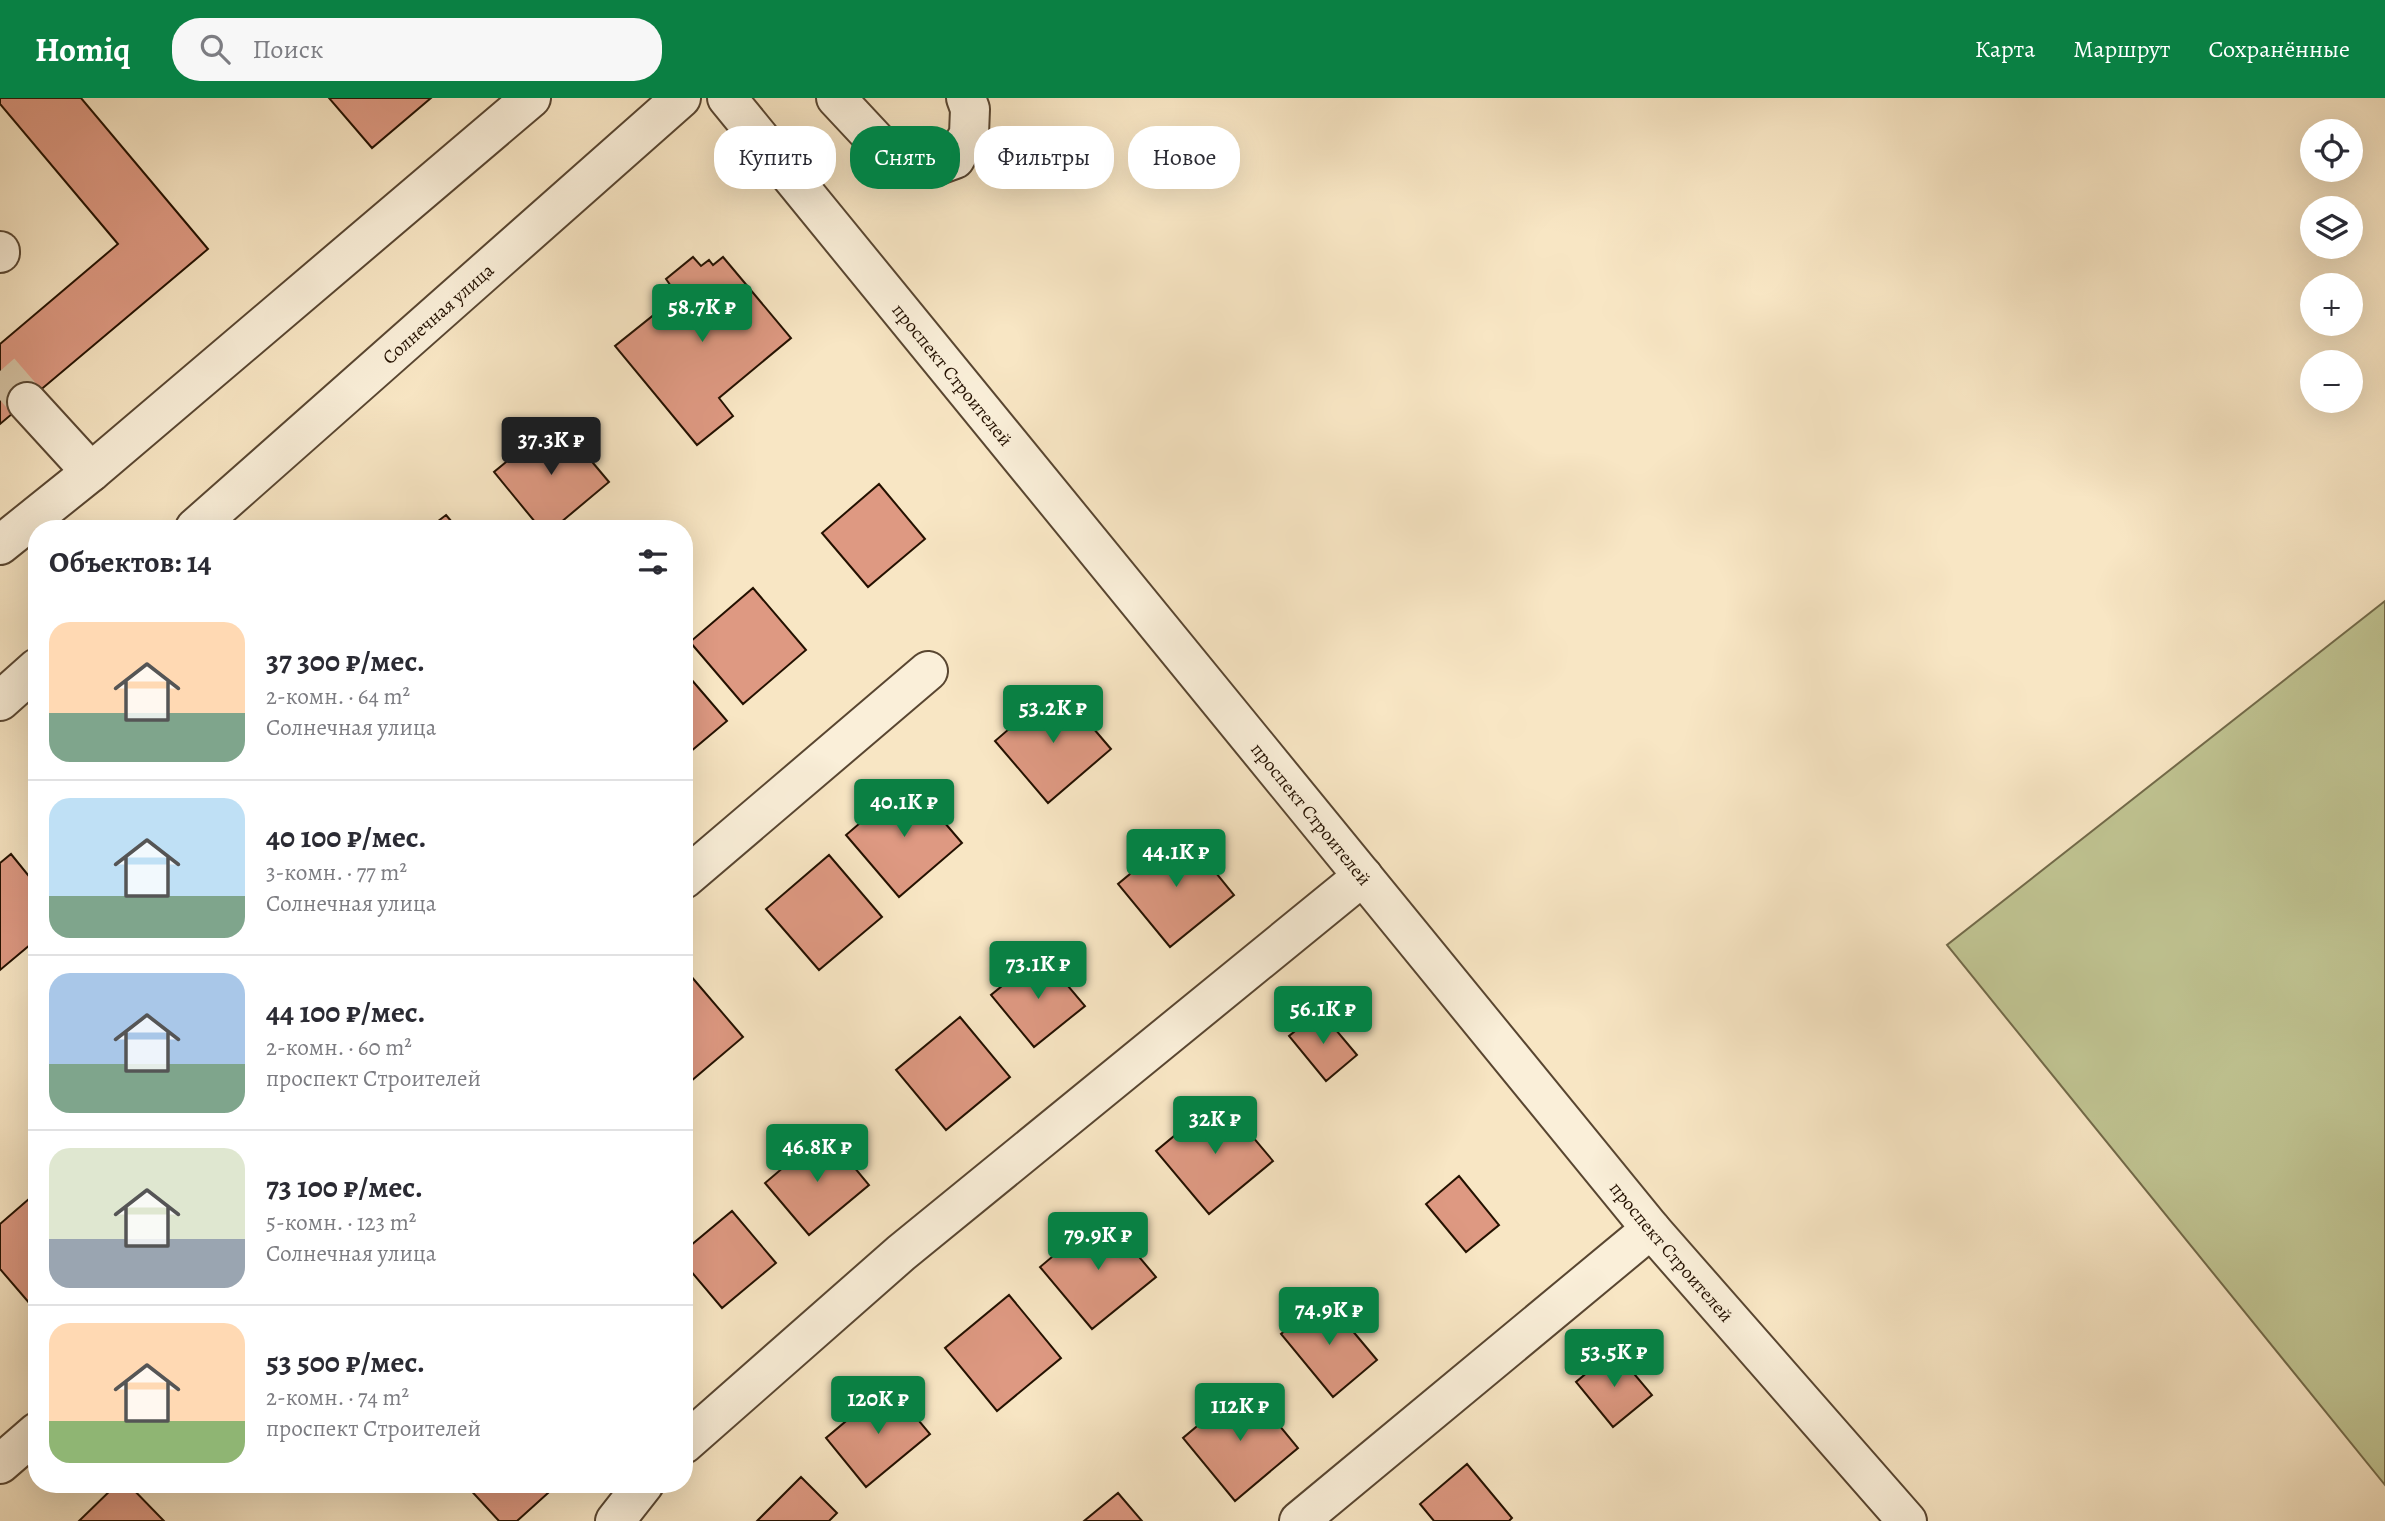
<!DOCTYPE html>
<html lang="ru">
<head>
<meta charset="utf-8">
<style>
  :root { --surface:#fff; --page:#f7f7f7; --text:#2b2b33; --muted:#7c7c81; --line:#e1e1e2; --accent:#0b8043 }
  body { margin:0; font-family:Alegreya,serif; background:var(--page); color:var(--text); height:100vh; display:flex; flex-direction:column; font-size:26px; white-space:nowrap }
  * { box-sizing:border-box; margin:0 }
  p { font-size:23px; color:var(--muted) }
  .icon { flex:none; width:38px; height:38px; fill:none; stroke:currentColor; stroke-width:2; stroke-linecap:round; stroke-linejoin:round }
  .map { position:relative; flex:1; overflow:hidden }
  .sheet { position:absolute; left:28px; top:422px; width:665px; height:973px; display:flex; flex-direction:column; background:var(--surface); border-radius:28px; box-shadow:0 7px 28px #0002 }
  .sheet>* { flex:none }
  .top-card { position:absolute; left:714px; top:28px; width:665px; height:63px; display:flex; gap:14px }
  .tools { position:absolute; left:2300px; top:21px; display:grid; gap:14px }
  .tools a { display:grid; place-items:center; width:63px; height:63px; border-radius:50%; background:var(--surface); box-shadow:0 7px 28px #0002; font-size:35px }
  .price { position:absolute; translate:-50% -60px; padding:0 16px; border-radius:7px; background:var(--accent); color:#fff; font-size:23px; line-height:46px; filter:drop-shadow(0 2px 4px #0008) }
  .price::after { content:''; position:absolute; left:50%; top:42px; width:21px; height:16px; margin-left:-10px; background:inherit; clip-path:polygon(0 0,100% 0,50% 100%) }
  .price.on { background:#222; color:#fff }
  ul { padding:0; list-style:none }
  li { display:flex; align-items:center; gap:21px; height:175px; padding:0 21px }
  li+li { border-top:2px solid var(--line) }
  li span { display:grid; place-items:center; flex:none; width:196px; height:140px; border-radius:21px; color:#555 }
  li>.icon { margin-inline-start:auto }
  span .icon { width:84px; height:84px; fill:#fffc; stroke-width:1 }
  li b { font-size:30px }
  h2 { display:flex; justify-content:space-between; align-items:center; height:84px; padding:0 21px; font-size:30px }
  .chip { padding:0 24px; border-radius:28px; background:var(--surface); box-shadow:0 7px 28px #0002; font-size:24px; line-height:63px }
  .chip.on { background:var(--accent); color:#fff }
  header { display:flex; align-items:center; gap:42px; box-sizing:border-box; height:98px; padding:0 35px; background:var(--accent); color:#fff }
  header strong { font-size:33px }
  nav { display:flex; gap:38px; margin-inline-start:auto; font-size:24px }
  .search { width:490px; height:63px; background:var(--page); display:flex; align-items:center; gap:18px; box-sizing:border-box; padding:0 24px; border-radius:28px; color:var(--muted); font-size:26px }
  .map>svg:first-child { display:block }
  .green { fill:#c0c492; stroke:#726a49; stroke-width:2 }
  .building { fill:#de9982; stroke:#241100; stroke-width:2 }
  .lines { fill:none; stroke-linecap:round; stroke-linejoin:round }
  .minor-tunnel { stroke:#d8c6a7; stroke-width:38; stroke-dasharray:38 19; stroke-linecap:butt }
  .minor-casing { stroke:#594631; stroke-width:42 }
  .minor { stroke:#faefd9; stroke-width:38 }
  .labels { text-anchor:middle; stroke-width:5; stroke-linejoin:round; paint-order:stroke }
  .street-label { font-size:19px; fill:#241100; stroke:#faefd9 }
</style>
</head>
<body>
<header>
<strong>Homiq</strong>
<div class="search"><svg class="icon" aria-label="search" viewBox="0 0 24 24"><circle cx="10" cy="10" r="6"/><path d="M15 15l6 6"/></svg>Поиск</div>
<nav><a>Карта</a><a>Маршрут</a><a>Сохранённые</a></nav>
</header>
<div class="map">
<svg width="2385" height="1423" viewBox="0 0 2385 1423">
  <rect width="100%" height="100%" fill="#f8e6c4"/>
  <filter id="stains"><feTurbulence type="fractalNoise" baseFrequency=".00286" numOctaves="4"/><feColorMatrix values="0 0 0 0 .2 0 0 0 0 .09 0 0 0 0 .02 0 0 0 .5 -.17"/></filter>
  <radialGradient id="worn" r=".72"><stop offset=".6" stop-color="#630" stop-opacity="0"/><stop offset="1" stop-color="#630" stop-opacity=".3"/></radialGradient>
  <path class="green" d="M2385 503V1387L1947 847Z"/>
  <path class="building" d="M0 0H81L208 151 0 326V246L118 146 0 6Z
    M329 0H431L372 50Z
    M693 159 701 168 709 162 713 167 723 159 791 240 719 300 733 318 697 347 615 248 666 207 661 201 673 191 666 181Z
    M557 322 609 384 554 430H540L494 374Z
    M879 386 925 441 868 489 822 435Z
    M446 417 457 430H429Z
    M753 490 806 552 743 606 690 544Z
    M684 573 727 623 684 659Z
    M1058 589 1111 651 1048 705 995 643Z
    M909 683 962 745 899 799 846 737Z
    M1182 733 1234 797 1170 849 1118 786Z
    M11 756 37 788V841L0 872V765Z
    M829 757 882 819 819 872 766 811Z
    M1041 856 1085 908 1034 949 991 897Z
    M690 877 743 939 684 989V882Z
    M1320 913 1357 957 1326 983 1289 938Z
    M960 919 1010 979 946 1032 896 972Z
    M1220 1000 1273 1063 1209 1116 1156 1053Z
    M825 1034 869 1087 809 1137 765 1085Z
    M1459 1078 1499 1127 1466 1154 1426 1106Z
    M37 1094V1202L31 1207 0 1171V1126Z
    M732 1113 776 1165 722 1210 684 1165V1153Z
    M1103 1116 1156 1179 1092 1231 1040 1169Z
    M1009 1197 1061 1260 997 1313 945 1250Z
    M1325 1200 1377 1262 1333 1299 1281 1236Z
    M1614 1252 1652 1297 1613 1329 1576 1284Z
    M889 1287 930 1336 866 1389 826 1340Z
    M1246 1287 1298 1350 1235 1403 1183 1340Z
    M1467 1366 1512 1420 1509 1423H1434L1420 1406Z
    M801 1379 837 1415 829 1423H757Z
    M117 1386H128L164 1423H79Z
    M465 1386H558L517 1423H499Z
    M1118 1395 1142 1423H1084Z"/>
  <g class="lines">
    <path class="minor-tunnel" d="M0 273 27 304"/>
    <g class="minor-casing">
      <g id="minor">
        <path id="s1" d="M727 0 1651 1131 1907 1423"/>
        <path d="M836 0 893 61 913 69H933L955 61 969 36 970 11 966 0"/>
        <path d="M0 153V155"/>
        <path d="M27 304 91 374"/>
        <path id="s2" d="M195 430 681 0"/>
        <path d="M0 447 91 374 531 0"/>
        <path d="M0 603 37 570"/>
        <path d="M684 781 928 573"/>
        <path d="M684 1346 901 1155 1363 778"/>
        <path d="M0 1366 37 1334"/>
        <path d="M615 1423 644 1386"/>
        <path d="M1299 1423 1651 1131"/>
      </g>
    </g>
    <use href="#minor" class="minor"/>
  </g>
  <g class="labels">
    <g class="street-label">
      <text dy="7" stroke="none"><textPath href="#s2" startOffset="324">Солнечная улица</textPath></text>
      <text dy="7" stroke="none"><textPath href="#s1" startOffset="357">проспект Строителей</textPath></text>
      <text dy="7" stroke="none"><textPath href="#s1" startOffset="924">проспект Строителей</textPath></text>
      <text dy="7" stroke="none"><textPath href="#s1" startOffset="1491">проспект Строителей</textPath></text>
    </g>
  </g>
  <rect width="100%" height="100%" filter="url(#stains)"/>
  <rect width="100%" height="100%" fill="url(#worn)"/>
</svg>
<div class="tools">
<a><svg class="icon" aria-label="locate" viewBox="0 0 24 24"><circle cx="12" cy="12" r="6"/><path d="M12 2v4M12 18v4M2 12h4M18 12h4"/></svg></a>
<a><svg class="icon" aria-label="layers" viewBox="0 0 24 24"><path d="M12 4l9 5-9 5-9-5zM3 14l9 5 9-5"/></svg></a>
<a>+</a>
<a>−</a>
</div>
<b class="price" style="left:702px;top:246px">58.7K ₽</b>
<b class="price on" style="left:551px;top:379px">37.3K ₽</b>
<b class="price" style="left:1053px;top:647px">53.2K ₽</b>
<b class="price" style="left:904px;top:741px">40.1K ₽</b>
<b class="price" style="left:1176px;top:791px">44.1K ₽</b>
<b class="price" style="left:1038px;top:903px">73.1K ₽</b>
<b class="price" style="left:1323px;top:948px">56.1K ₽</b>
<b class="price" style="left:1215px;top:1058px">32K ₽</b>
<b class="price" style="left:817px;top:1086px">46.8K ₽</b>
<b class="price" style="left:1098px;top:1174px">79.9K ₽</b>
<b class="price" style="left:1329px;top:1249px">74.9K ₽</b>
<b class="price" style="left:1614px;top:1291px">53.5K ₽</b>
<b class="price" style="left:878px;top:1338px">120K ₽</b>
<b class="price" style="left:1240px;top:1345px">112K ₽</b>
<div class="top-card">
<a class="chip">Купить</a>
<a class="chip on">Снять</a>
<a class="chip">Фильтры</a>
<a class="chip">Новое</a>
</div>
<section class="sheet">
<h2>Объектов: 14<svg class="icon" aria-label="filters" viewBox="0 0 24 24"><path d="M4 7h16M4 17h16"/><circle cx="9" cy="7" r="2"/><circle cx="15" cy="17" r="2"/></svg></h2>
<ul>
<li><span style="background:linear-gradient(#ffd9b3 65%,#7fa58c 0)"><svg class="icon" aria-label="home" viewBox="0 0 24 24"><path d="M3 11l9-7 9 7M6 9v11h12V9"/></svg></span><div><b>37 300 ₽/мес.</b><p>2-комн. · 64 m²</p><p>Солнечная улица</p></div></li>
<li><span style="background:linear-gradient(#bfe0f5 70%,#7fa58c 0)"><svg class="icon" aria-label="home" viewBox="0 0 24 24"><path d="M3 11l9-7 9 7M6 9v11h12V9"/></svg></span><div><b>40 100 ₽/мес.</b><p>3-комн. · 77 m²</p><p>Солнечная улица</p></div></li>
<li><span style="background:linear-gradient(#a9c7e8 65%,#7fa58c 0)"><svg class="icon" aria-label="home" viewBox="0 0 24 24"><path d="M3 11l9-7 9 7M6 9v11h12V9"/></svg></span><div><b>44 100 ₽/мес.</b><p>2-комн. · 60 m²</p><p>проспект Строителей</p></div></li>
<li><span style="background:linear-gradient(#dfe7d0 65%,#9aa5b1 0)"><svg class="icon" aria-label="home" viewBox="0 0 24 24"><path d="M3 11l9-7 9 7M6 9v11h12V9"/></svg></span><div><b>73 100 ₽/мес.</b><p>5-комн. · 123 m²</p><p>Солнечная улица</p></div></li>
<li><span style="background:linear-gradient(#ffd9b3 70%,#8fb573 0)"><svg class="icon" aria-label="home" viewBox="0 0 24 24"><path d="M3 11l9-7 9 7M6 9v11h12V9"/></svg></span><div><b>53 500 ₽/мес.</b><p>2-комн. · 74 m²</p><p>проспект Строителей</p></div></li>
</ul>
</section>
</div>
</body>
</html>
